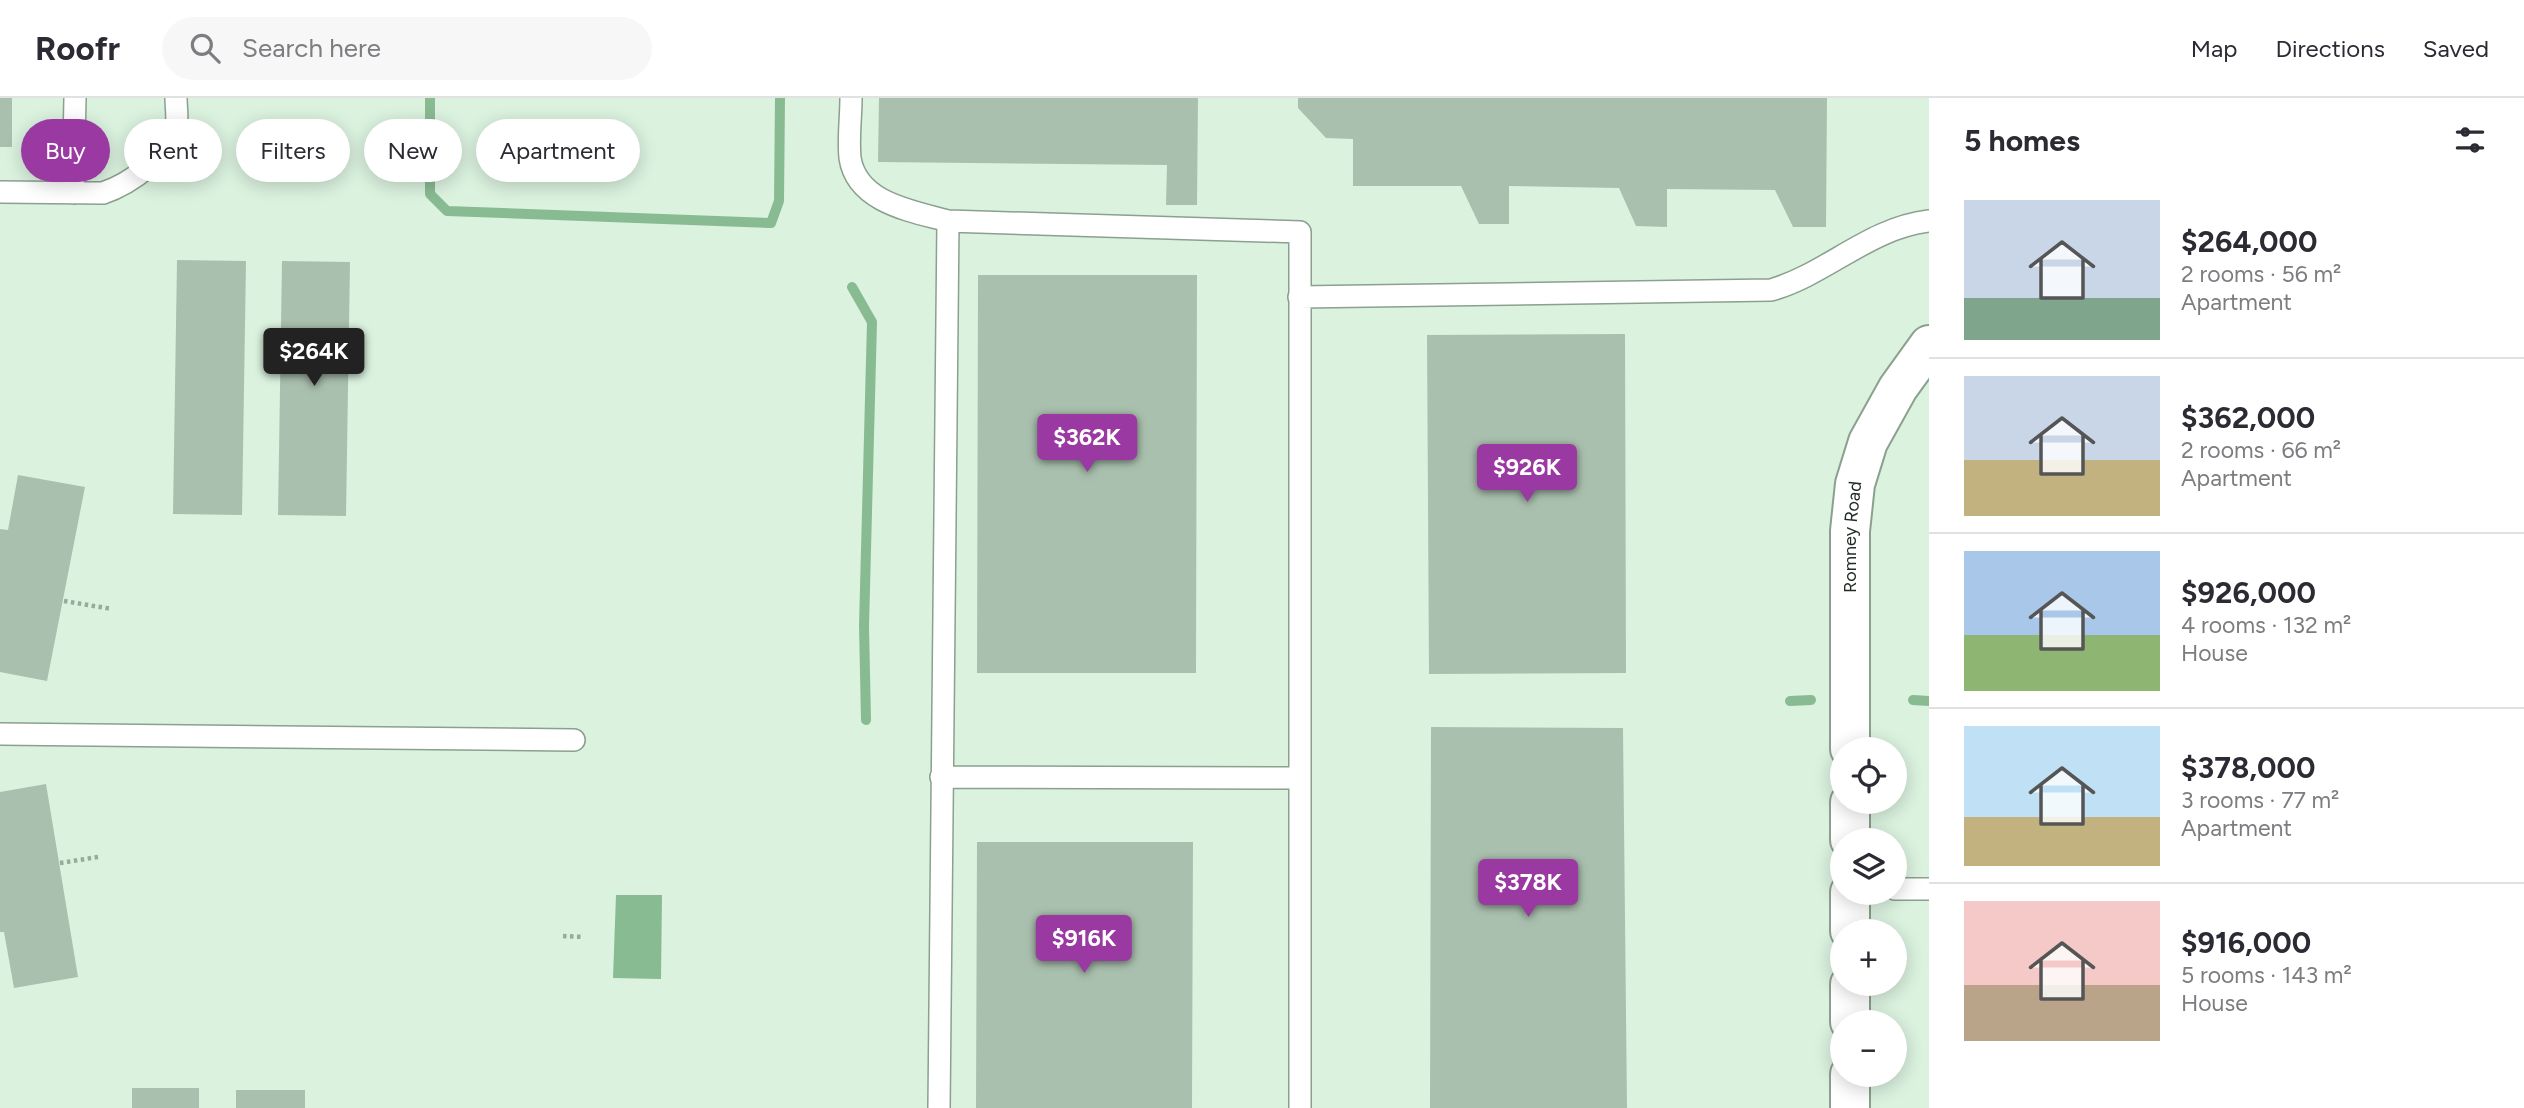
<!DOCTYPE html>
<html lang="en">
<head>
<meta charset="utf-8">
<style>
  :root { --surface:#fff; --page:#f7f7f7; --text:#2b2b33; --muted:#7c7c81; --line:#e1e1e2; --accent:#9939a1 }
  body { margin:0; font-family:Figtree,sans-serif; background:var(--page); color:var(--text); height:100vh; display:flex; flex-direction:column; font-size:26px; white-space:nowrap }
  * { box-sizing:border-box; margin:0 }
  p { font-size:23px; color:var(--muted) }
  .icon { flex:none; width:38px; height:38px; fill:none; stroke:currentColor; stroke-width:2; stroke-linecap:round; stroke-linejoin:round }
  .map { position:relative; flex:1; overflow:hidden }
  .details { display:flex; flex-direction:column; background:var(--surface); width:595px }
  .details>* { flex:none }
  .banner { position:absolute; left:21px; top:21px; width:665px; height:63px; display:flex; gap:14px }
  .tools { position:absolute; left:1830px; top:639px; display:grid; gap:14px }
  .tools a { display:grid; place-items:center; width:77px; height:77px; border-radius:50%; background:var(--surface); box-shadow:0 4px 18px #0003; font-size:35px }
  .price { position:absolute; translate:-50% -60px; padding:0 16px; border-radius:7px; background:var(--accent); color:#fff; font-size:23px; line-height:46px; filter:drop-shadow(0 2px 4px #0008) }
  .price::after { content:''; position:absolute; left:50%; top:42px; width:21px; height:16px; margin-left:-10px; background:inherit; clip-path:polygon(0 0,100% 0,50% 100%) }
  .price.active { background:#222; color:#fff }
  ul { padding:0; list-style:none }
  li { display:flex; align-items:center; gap:21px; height:175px; padding:0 35px }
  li+li { border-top:2px solid var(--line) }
  li span { display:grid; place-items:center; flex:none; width:196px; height:140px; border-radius:0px; color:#555 }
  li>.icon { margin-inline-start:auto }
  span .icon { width:84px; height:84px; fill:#fffc; stroke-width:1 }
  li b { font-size:30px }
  h2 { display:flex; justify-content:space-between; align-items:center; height:84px; padding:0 35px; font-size:30px }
  .chip { padding:0 24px; border-radius:32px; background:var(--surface); box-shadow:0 4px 18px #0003; font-size:24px; line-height:63px }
  .chip.active { background:var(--accent); color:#fff }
  header { display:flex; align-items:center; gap:42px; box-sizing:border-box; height:98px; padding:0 35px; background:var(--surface); border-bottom:2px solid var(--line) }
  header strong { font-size:33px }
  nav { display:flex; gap:38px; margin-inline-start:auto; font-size:24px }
  .search { width:490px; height:63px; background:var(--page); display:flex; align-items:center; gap:18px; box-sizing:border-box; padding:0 24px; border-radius:38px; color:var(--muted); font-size:26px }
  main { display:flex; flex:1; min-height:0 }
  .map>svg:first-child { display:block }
  .water { fill:#89bb92 }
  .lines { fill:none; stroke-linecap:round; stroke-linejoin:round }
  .stream { stroke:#89bb92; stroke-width:10 }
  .building { fill:#aac0ae }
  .service-casing { stroke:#8ba08e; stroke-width:24 }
  .minor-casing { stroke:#8ba08e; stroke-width:42 }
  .path { stroke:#98aa9b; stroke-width:4.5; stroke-dasharray:3.5 3.5; stroke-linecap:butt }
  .service { stroke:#fff; stroke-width:21 }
  .minor { stroke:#fff; stroke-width:38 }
  .labels { text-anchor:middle; stroke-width:5; stroke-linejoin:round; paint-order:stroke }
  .street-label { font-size:18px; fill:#232c24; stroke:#fff }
</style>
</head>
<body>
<header>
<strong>Roofr</strong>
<div class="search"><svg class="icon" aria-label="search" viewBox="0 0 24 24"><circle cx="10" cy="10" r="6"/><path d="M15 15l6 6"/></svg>Search here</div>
<nav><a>Map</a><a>Directions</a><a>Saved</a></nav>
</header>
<main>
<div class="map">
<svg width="1929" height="1010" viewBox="0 0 1929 1010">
  <rect width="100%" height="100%" fill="#dbf2df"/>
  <path class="water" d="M616 797H662L661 881 613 880Z"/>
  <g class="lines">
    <path class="stream" d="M430 0V96L447 113 771 125 779 103 780 0
      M852 189 872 224 864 528 866 622
      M1913 602 1929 603
      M1790 603 1811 602"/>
  </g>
  <path class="building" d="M0 0H12V49H0Z
    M879 0H1198L1197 107H1166L1167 67 878 64Z
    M1298 0H1827L1826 129H1793L1775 92 1667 91V129L1636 128 1619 90 1509 88V126H1479L1461 88H1353V41L1326 40 1298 10Z
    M177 162 246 163 242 417 173 416Z
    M282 163 350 164 346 418 278 417Z
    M978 177H1197L1196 575H977Z
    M1625 236 1626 575 1429 576 1427 237Z
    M18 377 85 389 47 583 0 574V431L8 432Z
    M1431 629 1623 630 1627 1010H1430Z
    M46 686 78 879 14 890 4 834H0V694Z
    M977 744H1193L1192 1010H976Z
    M132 990H199V1010H132Z
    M236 992H305V1010H236Z"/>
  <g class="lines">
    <g class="service-casing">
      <path id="service" d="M851 0C851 19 848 41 850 60 857 105 912 113 948 123L1300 134V1010
        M0 94 103 95C130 86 171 57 176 28 178 20 176 9 176 0
        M73 95 75 0
        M1299 199 1771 192C1827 176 1869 130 1929 123
        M0 636 574 642
        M941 679 1300 680
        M1895 791H1929
        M939 1010 948 123"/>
    </g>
    <g class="minor-casing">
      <g id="minor">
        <path id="s1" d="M1850 651V433L1855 386 1868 344 1898 290 1929 247"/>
        <path d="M1850 704V742"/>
        <path d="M1850 794V833"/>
        <path d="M1850 886V924"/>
        <path d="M1850 976V1010"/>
      </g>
    </g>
    <path class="path" d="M64 503 112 511
      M60 765 98 759
      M563 838 584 839"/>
    <use href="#service" class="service"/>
    <use href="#minor" class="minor"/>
  </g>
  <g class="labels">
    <g class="street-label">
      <text dy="6" stroke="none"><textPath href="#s1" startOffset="212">Romney Road</textPath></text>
    </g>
  </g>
</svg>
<div class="tools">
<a><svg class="icon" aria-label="locate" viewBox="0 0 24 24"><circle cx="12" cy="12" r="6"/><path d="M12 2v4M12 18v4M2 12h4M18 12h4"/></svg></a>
<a><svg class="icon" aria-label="layers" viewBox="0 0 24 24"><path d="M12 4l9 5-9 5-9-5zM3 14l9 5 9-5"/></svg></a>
<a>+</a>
<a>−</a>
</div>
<b class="price active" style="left:314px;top:290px">$264K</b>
<b class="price" style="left:1087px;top:376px">$362K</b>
<b class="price" style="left:1527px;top:406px">$926K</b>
<b class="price" style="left:1528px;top:821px">$378K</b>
<b class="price" style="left:1084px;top:877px">$916K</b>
<div class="banner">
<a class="chip active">Buy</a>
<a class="chip">Rent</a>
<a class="chip">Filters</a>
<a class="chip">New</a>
<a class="chip">Apartment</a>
</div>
</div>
<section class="details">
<h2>5 homes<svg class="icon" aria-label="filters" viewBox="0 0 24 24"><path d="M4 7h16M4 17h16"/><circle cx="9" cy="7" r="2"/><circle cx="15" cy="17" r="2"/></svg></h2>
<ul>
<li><span style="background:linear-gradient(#c9d6e8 70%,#7fa58c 0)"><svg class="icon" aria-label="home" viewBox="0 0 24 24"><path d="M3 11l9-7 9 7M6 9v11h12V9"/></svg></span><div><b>$264,000</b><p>2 rooms · 56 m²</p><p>Apartment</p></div></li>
<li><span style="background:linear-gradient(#c9d6e8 60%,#c2b280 0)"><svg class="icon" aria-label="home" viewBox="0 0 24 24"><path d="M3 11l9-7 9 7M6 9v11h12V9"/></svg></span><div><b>$362,000</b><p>2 rooms · 66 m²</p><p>Apartment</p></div></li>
<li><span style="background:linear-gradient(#a9c7e8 60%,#8fb573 0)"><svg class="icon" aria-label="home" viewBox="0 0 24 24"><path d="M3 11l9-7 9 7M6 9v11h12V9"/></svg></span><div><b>$926,000</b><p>4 rooms · 132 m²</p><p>House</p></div></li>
<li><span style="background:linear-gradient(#bfe0f5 65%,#c2b280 0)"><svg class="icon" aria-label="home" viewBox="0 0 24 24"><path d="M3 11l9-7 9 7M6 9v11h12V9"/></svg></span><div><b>$378,000</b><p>3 rooms · 77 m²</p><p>Apartment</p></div></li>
<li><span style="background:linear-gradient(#f6c9c9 60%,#b9a48a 0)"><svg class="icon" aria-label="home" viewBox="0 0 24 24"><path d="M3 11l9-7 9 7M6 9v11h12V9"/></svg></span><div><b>$916,000</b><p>5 rooms · 143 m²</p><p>House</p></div></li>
</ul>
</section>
</main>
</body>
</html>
